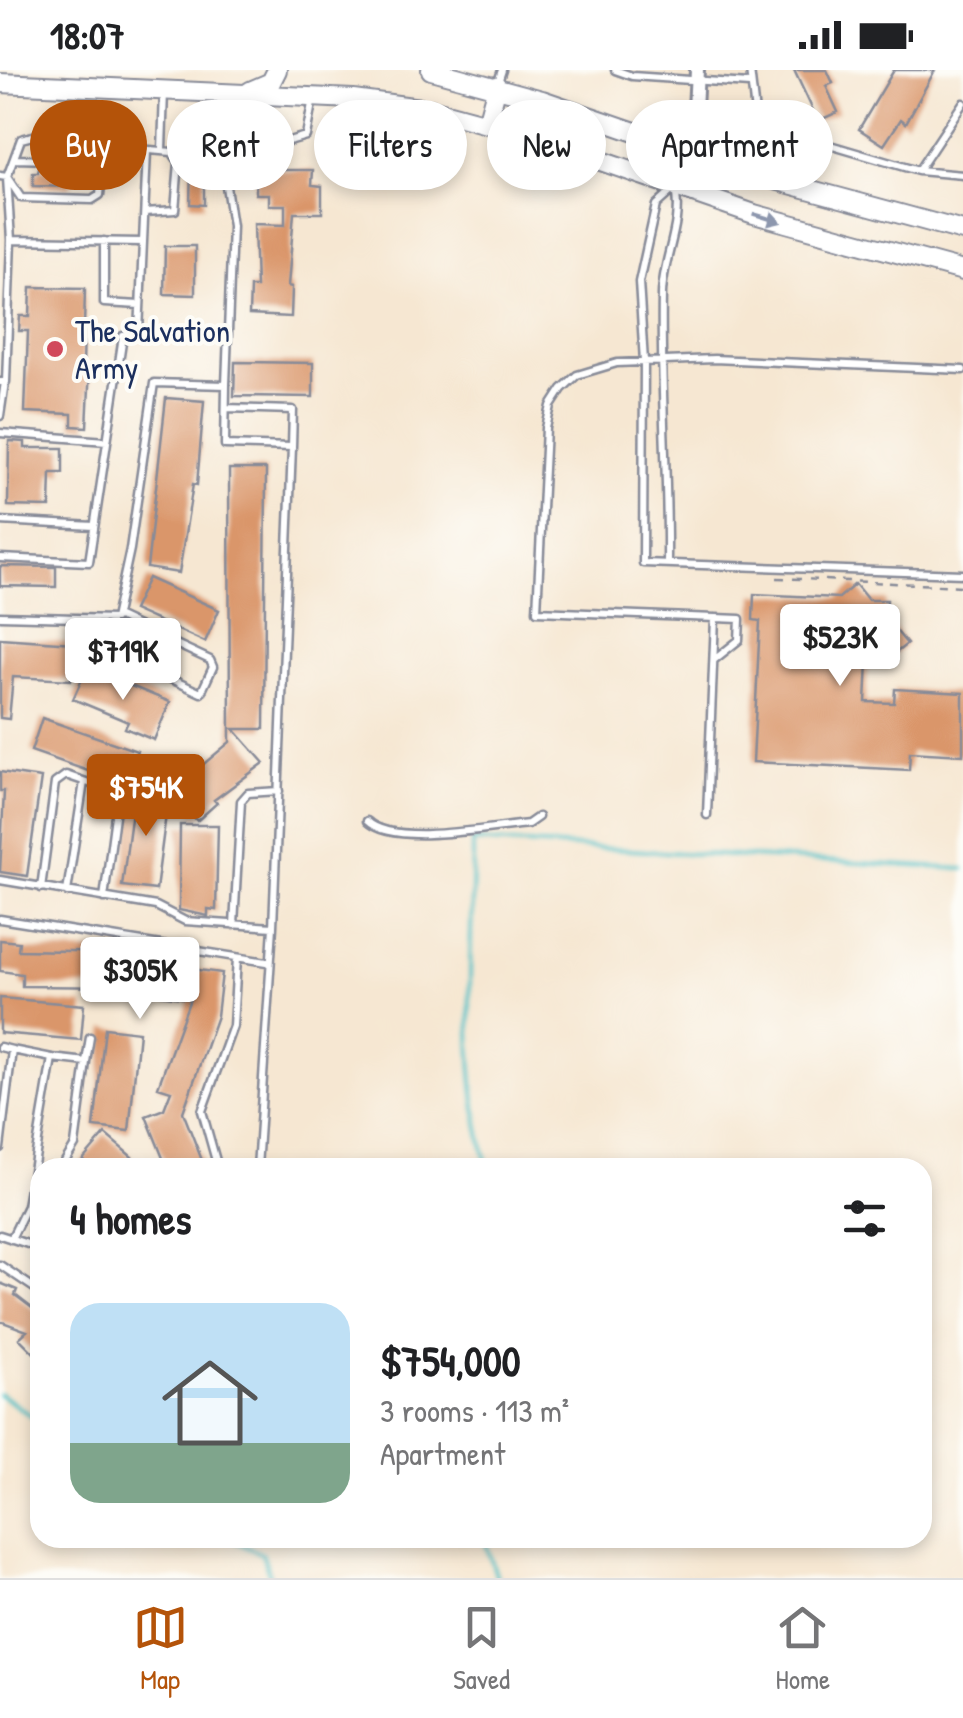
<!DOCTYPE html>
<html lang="en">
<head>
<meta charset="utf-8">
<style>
  :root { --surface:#fff; --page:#f2f2f2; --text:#202124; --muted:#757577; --line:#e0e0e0; --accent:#b45309 }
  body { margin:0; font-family:"Patrick Hand",sans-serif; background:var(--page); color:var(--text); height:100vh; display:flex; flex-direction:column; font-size:38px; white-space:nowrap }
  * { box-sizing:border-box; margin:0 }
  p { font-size:32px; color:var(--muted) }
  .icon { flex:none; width:55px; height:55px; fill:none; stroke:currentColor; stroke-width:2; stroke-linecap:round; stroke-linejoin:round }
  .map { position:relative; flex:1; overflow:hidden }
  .panel { position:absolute; left:30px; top:1088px; width:902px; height:390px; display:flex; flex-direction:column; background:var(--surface); border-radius:30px; box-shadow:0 5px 15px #0003 }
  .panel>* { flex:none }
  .guide { position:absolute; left:30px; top:30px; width:905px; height:90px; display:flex; gap:20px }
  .price { position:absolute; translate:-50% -85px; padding:0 22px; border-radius:10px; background:#fff; color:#222; font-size:32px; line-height:65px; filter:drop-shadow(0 2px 5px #0008) }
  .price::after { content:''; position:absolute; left:50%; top:60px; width:30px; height:22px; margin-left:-15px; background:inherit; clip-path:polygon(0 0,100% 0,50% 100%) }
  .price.current { background:var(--accent); color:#fff }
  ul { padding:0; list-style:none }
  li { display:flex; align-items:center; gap:30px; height:250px; padding:0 40px }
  li span { display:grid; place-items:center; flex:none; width:280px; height:200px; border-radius:30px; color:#555 }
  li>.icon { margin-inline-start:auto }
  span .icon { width:120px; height:120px; fill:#fffc; stroke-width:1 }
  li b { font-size:42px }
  h2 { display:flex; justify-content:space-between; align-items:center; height:120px; padding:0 40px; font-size:42px }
  .pill { padding:0 35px; border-radius:45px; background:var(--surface); box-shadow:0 5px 15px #0003; font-size:35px; line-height:90px }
  .pill.current { background:var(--accent); color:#fff }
  .status { display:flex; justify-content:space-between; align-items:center; height:70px; padding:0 50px; background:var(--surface); direction:ltr }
  .status svg { height:28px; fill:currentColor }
  .tabs { display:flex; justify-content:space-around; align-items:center; height:140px; border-top:2px solid var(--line); background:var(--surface); font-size:28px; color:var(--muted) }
  .tabs a { display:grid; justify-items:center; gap:5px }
  .tabs .current { color:var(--accent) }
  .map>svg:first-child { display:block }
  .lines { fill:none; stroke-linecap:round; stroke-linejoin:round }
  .stream { stroke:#55c3c9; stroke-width:4 }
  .building { fill:#da966b }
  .lane-casing { stroke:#888b98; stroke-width:11 }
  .street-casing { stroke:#888b98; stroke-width:18 }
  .secondary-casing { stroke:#888b98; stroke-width:22 }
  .path { stroke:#888b98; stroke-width:2.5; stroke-dasharray:8 8; stroke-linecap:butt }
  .lane { stroke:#fff; stroke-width:6 }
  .street { stroke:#fff; stroke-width:12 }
  .secondary { stroke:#fff; stroke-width:18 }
  .oneway { fill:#8d97ae }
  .poi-dot { fill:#d1495b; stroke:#fdfcf7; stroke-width:4 }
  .labels { text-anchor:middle; stroke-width:8; stroke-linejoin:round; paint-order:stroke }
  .poi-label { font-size:32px; fill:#1b2f5e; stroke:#fdfcf7; text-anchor:start }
</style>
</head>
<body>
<div class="status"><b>18:07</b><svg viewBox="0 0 49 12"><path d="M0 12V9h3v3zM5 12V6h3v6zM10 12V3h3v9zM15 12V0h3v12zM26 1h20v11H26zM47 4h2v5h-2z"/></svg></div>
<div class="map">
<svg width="963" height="1508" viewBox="0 0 963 1508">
  <rect width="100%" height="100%" fill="#fdfcf7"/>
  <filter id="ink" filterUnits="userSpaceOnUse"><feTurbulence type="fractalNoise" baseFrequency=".01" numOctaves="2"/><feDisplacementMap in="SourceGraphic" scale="20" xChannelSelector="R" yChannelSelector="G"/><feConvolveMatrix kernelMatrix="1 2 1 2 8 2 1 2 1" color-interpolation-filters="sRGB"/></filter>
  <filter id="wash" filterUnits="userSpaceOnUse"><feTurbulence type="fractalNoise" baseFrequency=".0048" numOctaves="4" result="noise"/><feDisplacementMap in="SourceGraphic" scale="40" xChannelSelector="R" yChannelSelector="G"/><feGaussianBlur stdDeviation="2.25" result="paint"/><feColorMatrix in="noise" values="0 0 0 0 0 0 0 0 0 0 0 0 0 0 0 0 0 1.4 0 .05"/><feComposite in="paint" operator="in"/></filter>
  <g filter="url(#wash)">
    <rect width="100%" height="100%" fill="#f6e7d2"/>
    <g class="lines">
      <path class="stream" d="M488 1098C459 994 473 877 473 771L963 799
        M0 1324 40 1352
        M228 1468 262 1484 271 1508
        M488 1468 486 1474 497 1508"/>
    </g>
    <g id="blocks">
      <path class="building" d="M794 0H827L833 13 826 16 838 42 818 51Z
        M894 0H935L906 53 901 49 884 75 859 59Z
        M191 94H204V135L190 134Z
        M39 98 72 99 71 117 33 116V103H38Z
        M256 100H313L312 115 322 116V143H294L288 216 292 217 291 247 249 245 250 217H256L254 154 285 155V135H269V124H256Z
        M165 176H195V225L164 224Z
        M31 217 85 218 83 297H90L87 357 72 356V344L25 342 28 261H19L20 246H30Z
        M235 292 313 293V327L234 326Z
        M166 328 204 331 197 415 193 414 179 503 147 498Z
        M9 371 25 372V378H63V403H51L50 437 8 436Z
        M229 399H266L264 659H234L264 693 214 730 217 733 197 751 181 732V713L230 672Z
        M0 496 56 497V517L0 516Z
        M148 508 219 540 205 572 133 540Z
        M855 514 868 530H887L886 548 907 574 884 592 868 591 866 632 894 633 895 619 963 623V685L910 682 909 700 753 692 760 551 753 550 754 524 839 528Z
        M0 568 73 573 71 610 13 607 9 649 0 648Z
        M87 598 170 632 154 670 125 658 128 652 73 629Z
        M42 648 137 681 125 714 31 681Z
        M0 702 41 708 27 806 0 802 4 721H0Z
        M135 718 169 722 156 820 122 816Z
        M180 755H218L216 840 208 839V846L179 840Z
        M0 870 19 872 18 880 122 882V890L222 903 217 946 183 1042 205 1098H167L146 1046 164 1039 171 1021 158 1017 190 929 129 921V917L22 916V904L0 901Z
        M0 928 84 935 81 970 0 963Z
        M105 958 139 962 129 1061 94 1057Z
        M105 1064 132 1087 123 1098H76Z
        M0 1213 17 1220 15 1225 40 1244V1289L19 1268 27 1261 0 1251Z"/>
    </g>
  </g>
  <g filter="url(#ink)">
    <use href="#blocks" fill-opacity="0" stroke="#888b98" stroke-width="2.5"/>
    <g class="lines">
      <g class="lane-casing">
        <path id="lane" d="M615 0 632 6 749 14
          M750 0 755 43 765 56 918 101 963 105
          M497 15 502 0
          M162 80 164 21
          M14 89 92 91 102 103
          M918 101 963 33
          M0 106 7 107 21 69 52 61 99 64 105 76 172 82 179 92 175 140 145 142
          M7 107 21 128 92 130 100 125 105 76
          M7 108 11 170
          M674 119 656 135 639 212 644 292 643 493 963 504
          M104 171V233L140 235
          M0 312H6L11 170 143 172
          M226 315 232 156 226 116 240 85 306 66 313 28
          M226 338 293 340 292 377
          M0 346 5 312
          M0 363 107 371
          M0 451 94 456
          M0 488 89 492 123 266 139 263 147 81
          M667 493C668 403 660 313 662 224 663 187 683 154 675 119
          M0 546 115 549 130 479 154 313 226 315 225 375 292 377 273 857 257 1098
          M109 551 117 584 201 623 213 597 210 590 116 546
          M714 590 739 570 740 549 716 548
          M707 745 715 548 537 541 546 358 551 336 562 319 577 305 617 293 714 289 963 300
          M367 751C393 777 493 757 528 754L538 747
          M0 810 156 836 185 851 273 857
          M41 818 55 713 66 705 118 723 104 828
          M67 822 84 712
          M0 849 267 892
          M234 855 241 731 248 723 279 721
          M0 977 12 980
          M52 988 86 992 75 1075 61 1098
          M86 992 90 967
          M0 1078 12 980 52 988 27 1136 11 1169
          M218 1098 202 1041 233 956 237 888
          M28 1135 40 1121
          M0 1165 40 1178
          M0 1195 40 1222"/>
      </g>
      <g class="street-casing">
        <path id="street" d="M675 118 694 60 697 0"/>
      </g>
      <g class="secondary-casing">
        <path id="secondary" d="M431 0 542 30 771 109 963 161
          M0 13 353 29 435 40 520 63 754 144 963 201
          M250 21 271 12 277 0
          M487 53 497 16"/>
      </g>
      <path class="path" d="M777 508 963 516"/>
      <use href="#lane" class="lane"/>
      <use href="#street" class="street"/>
      <use href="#secondary" class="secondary"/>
    </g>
    <defs><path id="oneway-solid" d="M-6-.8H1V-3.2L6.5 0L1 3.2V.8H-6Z" transform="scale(2.5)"/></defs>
    <use class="oneway" href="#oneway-solid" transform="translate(767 148) rotate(17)"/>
  </g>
  <circle class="poi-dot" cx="55" cy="279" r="10"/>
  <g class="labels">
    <g class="poi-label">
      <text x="75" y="272">The Salvation<tspan x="75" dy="37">Army</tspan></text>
    </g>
  </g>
</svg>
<b class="price" style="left:840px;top:619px">$523K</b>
<b class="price" style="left:123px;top:633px">$719K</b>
<b class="price current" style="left:146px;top:769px">$754K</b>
<b class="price" style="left:140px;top:952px">$305K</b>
<div class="guide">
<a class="pill current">Buy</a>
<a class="pill">Rent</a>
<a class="pill">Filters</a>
<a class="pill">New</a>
<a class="pill">Apartment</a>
</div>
<section class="panel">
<h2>4 homes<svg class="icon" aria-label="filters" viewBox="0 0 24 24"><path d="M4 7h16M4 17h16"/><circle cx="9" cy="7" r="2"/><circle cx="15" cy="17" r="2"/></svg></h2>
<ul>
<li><span style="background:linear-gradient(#bfe0f5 70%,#7fa58c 0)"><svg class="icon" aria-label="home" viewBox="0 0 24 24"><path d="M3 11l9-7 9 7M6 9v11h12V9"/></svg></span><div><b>$754,000</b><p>3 rooms · 113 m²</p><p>Apartment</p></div></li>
</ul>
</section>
</div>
<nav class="tabs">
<a class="current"><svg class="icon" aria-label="map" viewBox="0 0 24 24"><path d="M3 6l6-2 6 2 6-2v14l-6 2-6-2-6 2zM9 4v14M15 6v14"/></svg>Map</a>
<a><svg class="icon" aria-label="saved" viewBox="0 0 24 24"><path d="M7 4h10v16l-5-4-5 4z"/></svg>Saved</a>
<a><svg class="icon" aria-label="home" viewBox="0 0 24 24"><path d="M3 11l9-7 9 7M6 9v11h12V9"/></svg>Home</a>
</nav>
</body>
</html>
